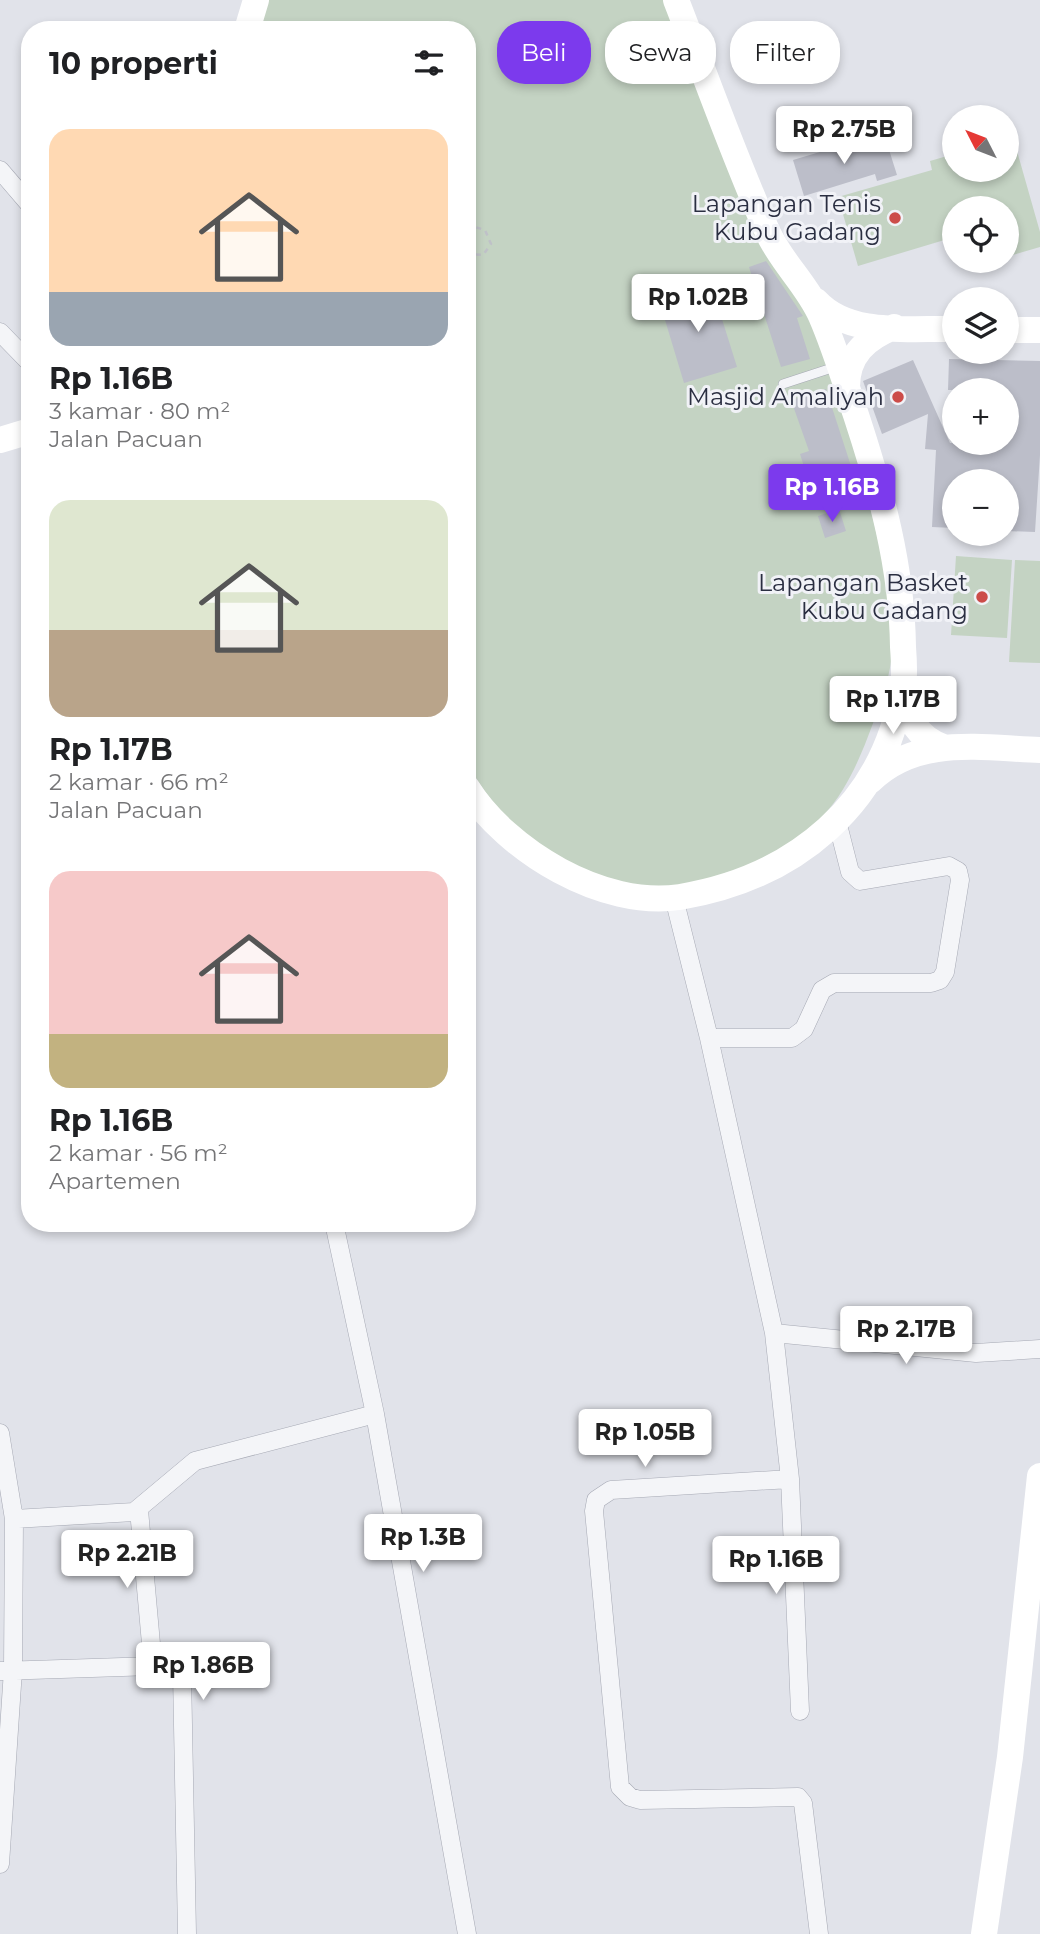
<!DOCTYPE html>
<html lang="id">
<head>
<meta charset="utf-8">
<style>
  :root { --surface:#fff; --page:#f2f2f2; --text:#202124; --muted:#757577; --accent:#7c3aed }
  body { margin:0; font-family:Montserrat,sans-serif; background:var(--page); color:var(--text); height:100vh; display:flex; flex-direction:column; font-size:26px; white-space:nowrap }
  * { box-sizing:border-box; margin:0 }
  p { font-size:23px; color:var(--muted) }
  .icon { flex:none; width:38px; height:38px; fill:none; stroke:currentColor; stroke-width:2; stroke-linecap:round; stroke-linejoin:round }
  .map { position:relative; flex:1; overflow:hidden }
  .details { position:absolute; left:21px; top:21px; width:455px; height:1211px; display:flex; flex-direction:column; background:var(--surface); border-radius:28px; box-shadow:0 4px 10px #0003 }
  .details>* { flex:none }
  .hud { position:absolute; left:497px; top:21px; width:438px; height:63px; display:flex; gap:14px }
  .needle { width:46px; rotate:312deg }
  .buttons { position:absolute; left:942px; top:105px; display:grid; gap:14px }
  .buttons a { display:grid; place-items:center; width:77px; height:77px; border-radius:50%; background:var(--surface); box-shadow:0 4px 10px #0003; font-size:35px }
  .price { position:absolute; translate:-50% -60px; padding:0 16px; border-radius:7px; background:#fff; color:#222; font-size:23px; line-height:46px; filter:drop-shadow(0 2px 4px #0008) }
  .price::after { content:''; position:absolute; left:50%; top:42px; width:21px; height:16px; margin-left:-10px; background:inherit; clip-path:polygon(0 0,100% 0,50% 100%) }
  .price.current { background:var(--accent); color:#fff }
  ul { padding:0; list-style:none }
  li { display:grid; align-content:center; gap:14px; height:371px; padding:0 28px }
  li span { display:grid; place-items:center; height:217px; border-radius:21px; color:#555 }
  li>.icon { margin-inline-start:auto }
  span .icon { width:126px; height:126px; fill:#fffc; stroke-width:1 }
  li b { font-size:30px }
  h2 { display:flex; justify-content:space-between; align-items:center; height:84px; padding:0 28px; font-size:30px }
  .pill { padding:0 24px; border-radius:28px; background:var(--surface); box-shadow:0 4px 10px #0003; font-size:24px; line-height:63px }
  .pill.current { background:var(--accent); color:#fff }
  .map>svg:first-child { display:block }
  .green { fill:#c4d3c3 }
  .building { fill:#bcbec9 }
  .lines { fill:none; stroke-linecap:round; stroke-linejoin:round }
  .lane-casing { stroke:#a6a9b4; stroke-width:10 }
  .street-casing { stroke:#a6a9b4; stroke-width:19 }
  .path { stroke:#bfc1c8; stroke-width:2.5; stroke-dasharray:5 5; stroke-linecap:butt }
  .lane { stroke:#f4f5f8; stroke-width:9 }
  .street { stroke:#f4f5f8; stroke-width:18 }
  .secondary { stroke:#fff; stroke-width:26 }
  .poi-dot { fill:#cc4c49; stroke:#f1f2f7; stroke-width:2.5 }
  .labels { text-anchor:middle; stroke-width:6; stroke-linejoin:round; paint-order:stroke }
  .poi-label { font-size:24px; fill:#2a2e41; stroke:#f1f2f7; text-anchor:end }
</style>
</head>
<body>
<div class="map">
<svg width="1040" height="1934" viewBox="0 0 1040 1934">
  <rect width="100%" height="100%" fill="#e1e3ea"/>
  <path class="green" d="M262 0H680C711 76 743 152 775 228 796 279 819 331 837 385 846 413 853 443 861 472 876 530 893 590 892 650 891 676 881 702 872 726 860 758 847 790 823 816 785 855 707 889 652 886 577 883 499 829 467 761V30H254Z
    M1013 137 1040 232V247L1006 257V208H954V246L951 238 858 266 838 197 932 170 930 161 954 154V170H1006V139Z
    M956 556 1012 560 1007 638 951 635Z
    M1015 560 1040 561V663L1009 662Z"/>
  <path class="building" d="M885 137 897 175 877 181 875 174 804 196 793 160 850 143 851 149Z
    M766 261 803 316 797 318 810 359 781 367 749 267Z
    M711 284 737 367 684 383 659 300Z
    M949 359 1040 361V455L1035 532 1006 531V481H954V528L932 527 936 450 925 449 928 414 882 434 863 381 913 360 950 443H1006V390H948Z
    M826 389 862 500 826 511 815 473 807 476 800 454 809 451 791 400Z
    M839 509 846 531 825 538 818 516Z"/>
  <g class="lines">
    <g class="lane-casing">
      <path id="lane" d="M783 384 838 366"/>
    </g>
    <g class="street-casing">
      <path id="street" d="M0 170 30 205
        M0 332 30 363
        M674 898 709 1038 774 1333 790 1479 611 1490 596 1500 594 1511 620 1787 630 1797 640 1800 798 1797 803 1803 819 1934
        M709 1038H792L804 1029 822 990 834 983H931L940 980 945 972 960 880 958 871 949 866 860 881 850 872 837 821
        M334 1223 375 1414 467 1934
        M774 1333 976 1353 1040 1349
        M0 1433 14 1519
        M790 1479 800 1711
        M139 1510 153 1666
        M0 1671 153 1666 177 1668 182 1673 187 1934
        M0 1864 13 1670 14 1519 134 1512 195 1461 375 1414"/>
    </g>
    <path class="path" d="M467 230 475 227 485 230 491 244 483 255 467 254"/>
    <use href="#lane" class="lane"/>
    <use href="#street" class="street"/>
    <path class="secondary" d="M247 30 256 0
      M816 301C849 337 909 328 954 329
      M1006 330H1040
      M847 387C847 355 866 338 894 327
      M0 440 30 431
      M904 689C906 716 916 737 943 747
      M870 781C917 735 981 748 1040 750
      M467 788C507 851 603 909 680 897 794 878 885 805 903 686 905 673 904 660 903 647 902 566 881 491 856 415 845 382 835 348 821 316 808 286 782 263 768 233 734 157 706 77 676 0
      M984 1934 1010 1757 1040 1476"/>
  </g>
  <g class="poi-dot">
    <circle cx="895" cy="218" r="7"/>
    <circle cx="898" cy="397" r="7"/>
    <circle cx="982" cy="597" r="7"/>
  </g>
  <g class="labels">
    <g class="poi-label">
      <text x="881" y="212">Lapangan Tenis<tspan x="881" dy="28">Kubu Gadang</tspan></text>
      <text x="884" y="405">Masjid Amaliyah</text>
      <text x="968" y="591">Lapangan Basket<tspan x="968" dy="28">Kubu Gadang</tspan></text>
    </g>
  </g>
</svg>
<div class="buttons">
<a><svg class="needle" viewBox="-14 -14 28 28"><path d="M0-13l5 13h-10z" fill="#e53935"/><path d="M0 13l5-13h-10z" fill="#757577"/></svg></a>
<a><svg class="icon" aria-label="locate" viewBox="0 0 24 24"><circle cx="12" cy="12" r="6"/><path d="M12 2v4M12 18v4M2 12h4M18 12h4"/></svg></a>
<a><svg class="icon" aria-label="layers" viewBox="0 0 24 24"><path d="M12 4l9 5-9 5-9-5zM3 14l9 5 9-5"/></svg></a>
<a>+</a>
<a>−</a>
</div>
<b class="price" style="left:844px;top:166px">Rp 2.75B</b>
<b class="price" style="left:698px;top:334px">Rp 1.02B</b>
<b class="price current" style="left:832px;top:524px">Rp 1.16B</b>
<b class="price" style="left:893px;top:736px">Rp 1.17B</b>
<b class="price" style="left:906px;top:1366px">Rp 2.17B</b>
<b class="price" style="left:645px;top:1469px">Rp 1.05B</b>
<b class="price" style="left:423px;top:1574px">Rp 1.3B</b>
<b class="price" style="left:127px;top:1590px">Rp 2.21B</b>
<b class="price" style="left:776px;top:1596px">Rp 1.16B</b>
<b class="price" style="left:203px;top:1702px">Rp 1.86B</b>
<div class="hud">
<a class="pill current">Beli</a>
<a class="pill">Sewa</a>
<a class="pill">Filter</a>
</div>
<section class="details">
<h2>10 properti<svg class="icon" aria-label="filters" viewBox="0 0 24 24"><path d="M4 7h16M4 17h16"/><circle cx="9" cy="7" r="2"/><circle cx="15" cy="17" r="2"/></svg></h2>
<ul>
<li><span style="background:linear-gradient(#ffd9b3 75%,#9aa5b1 0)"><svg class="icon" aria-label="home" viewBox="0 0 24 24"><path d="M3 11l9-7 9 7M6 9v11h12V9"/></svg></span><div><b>Rp 1.16B</b><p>3 kamar · 80 m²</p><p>Jalan Pacuan</p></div></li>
<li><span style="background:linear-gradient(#dfe7d0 60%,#b9a48a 0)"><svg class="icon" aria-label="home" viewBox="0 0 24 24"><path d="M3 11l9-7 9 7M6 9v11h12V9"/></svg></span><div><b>Rp 1.17B</b><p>2 kamar · 66 m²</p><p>Jalan Pacuan</p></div></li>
<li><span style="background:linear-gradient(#f6c9c9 75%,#c2b280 0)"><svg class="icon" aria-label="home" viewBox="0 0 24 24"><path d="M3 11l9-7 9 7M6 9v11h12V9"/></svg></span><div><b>Rp 1.16B</b><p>2 kamar · 56 m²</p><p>Apartemen</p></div></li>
</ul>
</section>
</div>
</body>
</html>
